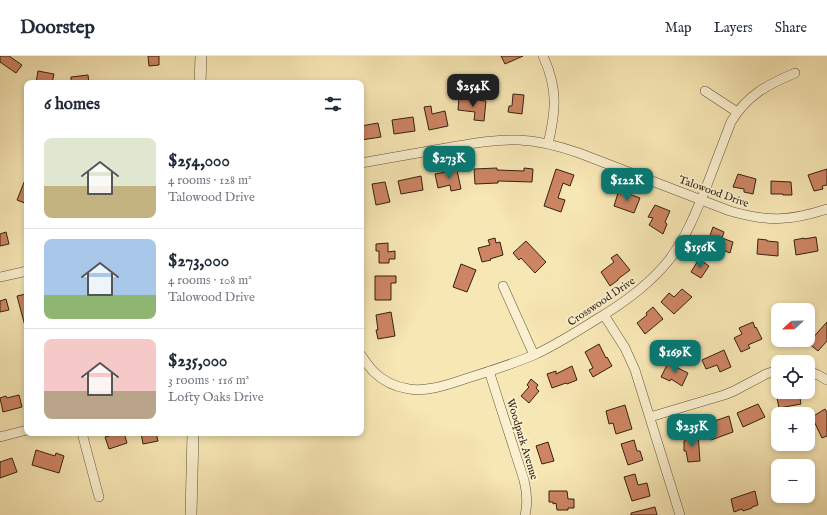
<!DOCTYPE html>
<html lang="en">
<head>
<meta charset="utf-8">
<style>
  :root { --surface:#fff; --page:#f6f6f7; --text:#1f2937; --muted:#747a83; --line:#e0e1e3; --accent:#0f766e }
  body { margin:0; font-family:"IM FELL English",serif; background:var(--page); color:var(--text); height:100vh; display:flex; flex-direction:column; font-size:15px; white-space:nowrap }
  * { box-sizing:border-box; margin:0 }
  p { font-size:13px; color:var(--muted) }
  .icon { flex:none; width:22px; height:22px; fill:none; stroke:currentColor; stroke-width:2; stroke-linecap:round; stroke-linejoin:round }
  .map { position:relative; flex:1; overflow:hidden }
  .drawer { position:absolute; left:24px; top:24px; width:340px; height:356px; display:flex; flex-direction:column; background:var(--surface); border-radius:8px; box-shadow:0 2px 6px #0003 }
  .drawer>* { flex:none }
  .needle { width:26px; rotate:248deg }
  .buttons { position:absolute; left:771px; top:247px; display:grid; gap:8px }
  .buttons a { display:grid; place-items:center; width:44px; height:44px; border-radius:8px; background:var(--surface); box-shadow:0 2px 6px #0003; font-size:20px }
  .price { position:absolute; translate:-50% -34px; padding:0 9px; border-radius:8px; background:var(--accent); color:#fff; font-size:13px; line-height:26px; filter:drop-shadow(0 1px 2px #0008) }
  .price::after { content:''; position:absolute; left:50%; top:24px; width:12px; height:9px; margin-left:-6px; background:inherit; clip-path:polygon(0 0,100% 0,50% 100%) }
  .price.current { background:#222; color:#fff }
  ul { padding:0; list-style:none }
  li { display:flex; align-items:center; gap:12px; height:100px; padding:0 20px }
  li+li { border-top:1px solid var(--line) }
  li span { display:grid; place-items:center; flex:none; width:112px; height:80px; border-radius:8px; color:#555 }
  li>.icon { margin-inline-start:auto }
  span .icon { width:48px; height:48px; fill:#fffc; stroke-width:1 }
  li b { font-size:17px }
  h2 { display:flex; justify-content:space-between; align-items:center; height:48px; padding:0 20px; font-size:17px }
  header { display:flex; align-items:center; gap:24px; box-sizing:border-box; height:56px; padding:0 20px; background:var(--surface); border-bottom:1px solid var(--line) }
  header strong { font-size:19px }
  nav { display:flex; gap:22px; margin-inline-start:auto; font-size:14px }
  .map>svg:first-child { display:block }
  .building { fill:#ce8563; stroke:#322111 }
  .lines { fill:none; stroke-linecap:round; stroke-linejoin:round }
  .minor-casing { stroke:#63523a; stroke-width:10 }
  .tertiary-casing { stroke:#63523a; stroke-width:12 }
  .minor { stroke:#faefce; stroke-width:9 }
  .tertiary { stroke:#faefce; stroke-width:11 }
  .labels { text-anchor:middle; stroke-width:4; stroke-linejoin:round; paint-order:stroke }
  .street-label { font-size:11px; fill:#322111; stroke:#faefce }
</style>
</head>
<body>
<header>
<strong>Doorstep</strong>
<nav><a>Map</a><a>Layers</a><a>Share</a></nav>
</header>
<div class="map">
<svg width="827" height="459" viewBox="0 0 827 459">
  <rect width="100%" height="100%" fill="#f7e7b4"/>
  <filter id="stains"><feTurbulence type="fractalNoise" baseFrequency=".005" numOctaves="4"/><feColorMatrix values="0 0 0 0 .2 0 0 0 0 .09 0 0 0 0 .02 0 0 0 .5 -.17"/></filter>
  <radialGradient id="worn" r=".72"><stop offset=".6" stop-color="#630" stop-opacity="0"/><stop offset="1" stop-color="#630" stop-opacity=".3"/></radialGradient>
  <path class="building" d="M0 0H9L22 9 16 17 0 6Z
    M148 0H159V9L149 10Z
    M501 0H523L505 8Z
    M38 15 54 18 52 27H36Z
    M88 19 89 27H71V21Z
    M513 38 524 39 522 58 508 56 509 50H512Z
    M459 42 486 45 484 65 474 64 475 56 458 54Z
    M431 50 432 58 445 55 448 70 429 74 424 51Z
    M413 61 415 75 394 78 392 64Z
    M378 67 381 81 361 84V70Z
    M497 112V114L524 115V112L533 113 532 126 498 125V127L475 128 474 113Z
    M556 113 574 119 570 130 563 127 558 142 565 144 561 156 544 150Z
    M827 113V129L822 130 823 133 814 135 808 119Z
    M457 114 461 133 451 135 450 129 438 132 435 118Z
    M738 118 756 123 753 138 744 136V133L733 131Z
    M27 119V148L17 144Z
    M421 120 423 134 401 138 398 125Z
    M771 125 791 126 792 139H783V138H771Z
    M385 126 390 146 376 149 372 128Z
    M623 136 640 142 634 157 614 150 618 137H622Z
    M655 149 670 155 665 166 667 168 663 178 649 169 653 162 648 161Z
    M713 171 724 176 722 182 733 186 730 197 707 188Z
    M6 176 9 188 0 190V178Z
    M816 181 818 195 796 199 794 184 804 182V183Z
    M495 182 496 187 500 186 503 199 490 203 491 204 482 206 478 192 490 189 488 184Z
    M758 183 767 184V185L778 186V200L757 198Z
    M526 185 546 206 535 217 521 202 519 204 513 197Z
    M388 187V196L395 195V203H389V207H379V195H376V188Z
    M617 198 630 214 618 223V224L610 230 601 216 614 206 611 202Z
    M699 203 709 210 701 222 691 216Z
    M461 208 476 214 467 236 453 231Z
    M375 220H396V227H391V244H375Z
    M682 233 692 241 674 258 661 246 669 237 674 241Z
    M26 238 27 241V270H25L17 240Z
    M6 243 9 254 0 256V245Z
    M653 251 663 263 645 278 637 267 647 259 646 257Z
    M391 256 395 280 378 283 376 274H378L376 259Z
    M753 266 755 272 756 271 762 283 748 289 750 292 741 296 734 282 742 278 739 272Z
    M827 266V285L818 295 808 287Z
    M778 267V285H774L772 268Z
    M599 288 606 302 607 301 612 310 593 321 589 314 593 312 585 296Z
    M724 294 731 311 720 316 717 309 706 313 702 304Z
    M668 307 688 317 682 330 671 323 670 325 661 321Z
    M572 310 577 324 567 328 566 327 552 332 547 318 556 315V318Z
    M531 323 538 329 536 332 539 335 529 347 521 340 529 331 527 329Z
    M780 336H799L801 348 779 352 776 337Z
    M19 339 22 351 3 356 0 342 6 340 7 342Z
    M758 348 765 361 743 371 737 357Z
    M625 349 632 373 616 378 613 367 609 368 606 355Z
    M825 353 827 356V380L822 382 812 361Z
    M729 360 733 376 711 384 706 368Z
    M119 377H124L127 387 109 393 105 381Z
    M141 377H156L158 385 143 388Z
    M698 378 700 405 688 406 686 395H684V385H685L684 379Z
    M634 384 637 395H640L643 404 628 409 621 388Z
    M548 386 554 405 542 408 536 390Z
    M36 394 55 400 56 397 64 400 59 417 32 409Z
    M12 402 17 416 0 422V406Z
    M635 418 638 429 647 427 650 440 632 445 624 421Z
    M549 435H567L568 443H574V452H568V454H557L556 447 553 448V446H549Z
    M755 435 758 449 752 451V452L743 455 742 453 734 456 731 443Z
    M655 451 657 459H631V457Z"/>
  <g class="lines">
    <g class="minor-casing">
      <path id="minor" d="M543 0C558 32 556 55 548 88
        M705 35 737 56
        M361 107C389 102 417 97 446 92 470 88 494 83 519 84 539 85 559 90 579 97L730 155C768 166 790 165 827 153
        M0 221 27 215
        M503 230 534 299
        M604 259 625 292 635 314 680 459
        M361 299C365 305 369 311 374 316 383 325 396 331 409 333 429 336 449 328 468 322 490 315 513 308 534 299 556 289 576 276 597 263 624 247 649 229 669 204 687 180 696 156 707 129 715 108 723 87 731 66 747 39 767 29 795 17
        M489 315 524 424C527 436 528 447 525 459
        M808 315 818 319 827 324
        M650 361 724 339 734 335 766 318 778 314
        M82 377 99 441
        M0 381 27 374"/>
    </g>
    <g class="tertiary-casing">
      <path id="tertiary" d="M200 27 201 0
        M191 459 193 377"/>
    </g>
    <use href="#minor" class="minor"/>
    <use href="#tertiary" class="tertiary"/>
  </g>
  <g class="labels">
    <g class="street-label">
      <text transform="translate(714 135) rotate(20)" y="4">Talowood Drive</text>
      <text transform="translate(601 245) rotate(-34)" y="4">Crosswood Drive</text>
      <text transform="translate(523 383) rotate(73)" y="4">Woodpark Avenue</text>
    </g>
  </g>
  <rect width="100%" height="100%" filter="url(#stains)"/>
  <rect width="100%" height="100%" fill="url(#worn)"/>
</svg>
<div class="buttons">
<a><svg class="needle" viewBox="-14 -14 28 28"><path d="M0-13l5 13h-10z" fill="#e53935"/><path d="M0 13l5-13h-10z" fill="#747a83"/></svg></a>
<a><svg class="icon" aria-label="locate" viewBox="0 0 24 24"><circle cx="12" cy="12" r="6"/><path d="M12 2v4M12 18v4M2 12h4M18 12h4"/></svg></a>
<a>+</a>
<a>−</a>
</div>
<b class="price current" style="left:473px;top:52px">$254K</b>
<b class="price" style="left:449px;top:124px">$273K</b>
<b class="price" style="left:627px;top:146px">$122K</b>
<b class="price" style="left:700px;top:213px">$156K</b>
<b class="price" style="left:675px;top:318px">$169K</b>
<b class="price" style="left:692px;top:392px">$235K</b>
<section class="drawer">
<h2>6 homes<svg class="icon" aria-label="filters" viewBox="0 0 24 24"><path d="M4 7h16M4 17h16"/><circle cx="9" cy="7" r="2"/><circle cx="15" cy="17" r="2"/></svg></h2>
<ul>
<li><span style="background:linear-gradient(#dfe7d0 60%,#c2b280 0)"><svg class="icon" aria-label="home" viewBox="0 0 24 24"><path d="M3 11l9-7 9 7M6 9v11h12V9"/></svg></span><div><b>$254,000</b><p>4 rooms · 128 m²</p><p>Talowood Drive</p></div></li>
<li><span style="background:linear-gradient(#a9c7e8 70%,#8fb573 0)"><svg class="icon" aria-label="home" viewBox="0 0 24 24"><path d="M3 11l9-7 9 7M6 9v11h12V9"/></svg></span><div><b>$273,000</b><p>4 rooms · 108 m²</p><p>Talowood Drive</p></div></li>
<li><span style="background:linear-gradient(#f6c9c9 65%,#b9a48a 0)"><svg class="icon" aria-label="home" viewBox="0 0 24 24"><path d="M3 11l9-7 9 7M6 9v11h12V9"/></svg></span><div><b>$235,000</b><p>3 rooms · 116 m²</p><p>Lofty Oaks Drive</p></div></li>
</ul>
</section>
</div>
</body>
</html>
